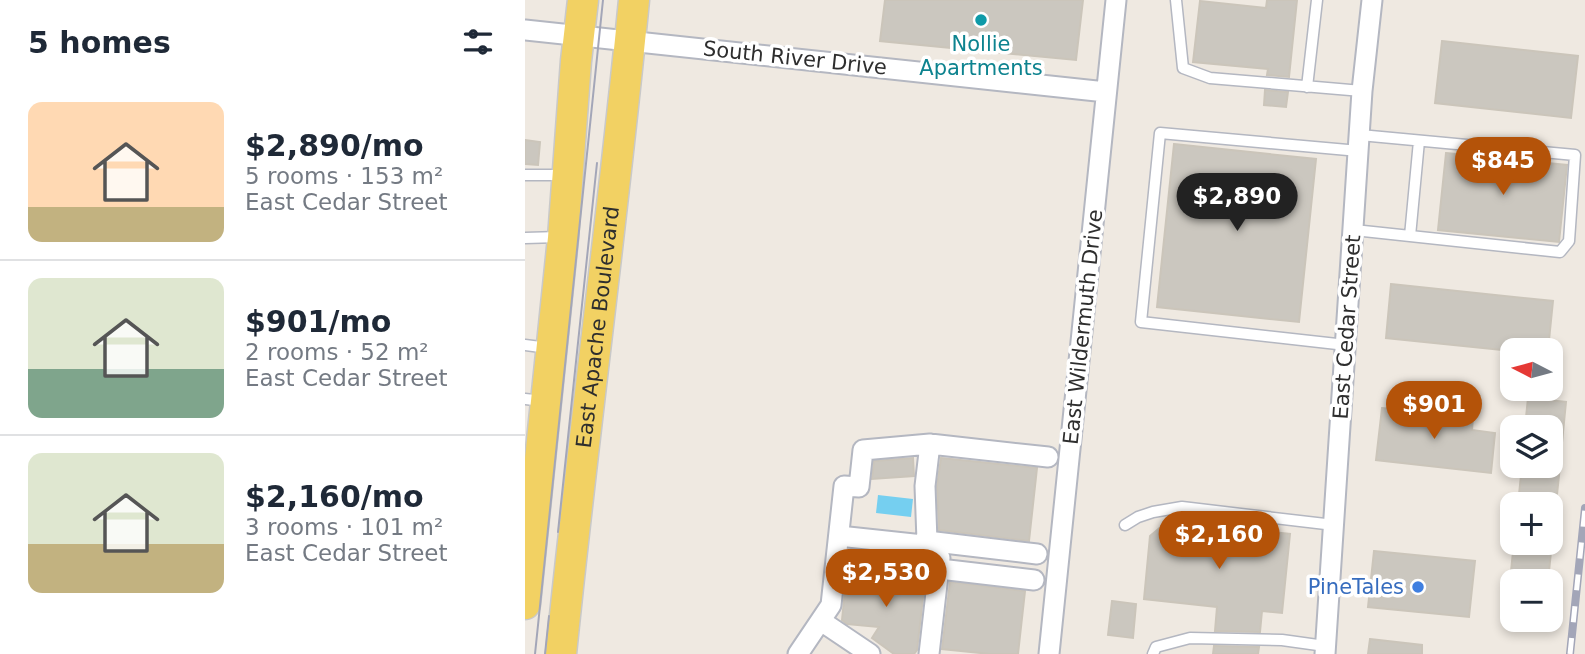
<!DOCTYPE html>
<html lang="en">
<head>
<meta charset="utf-8">
<style>
  :root { --surface:#fff; --page:#f6f6f7; --text:#1f2937; --muted:#747a83; --line:#e0e1e3; --accent:#b45309 }
  body { margin:0; font-family:"DejaVu Sans",sans-serif; background:var(--page); color:var(--text); height:100vh; display:flex; flex-direction:column; font-size:26px; white-space:nowrap }
  * { box-sizing:border-box; margin:0 }
  p { font-size:23px; color:var(--muted) }
  .icon { flex:none; width:38px; height:38px; fill:none; stroke:currentColor; stroke-width:2; stroke-linecap:round; stroke-linejoin:round }
  .map { position:relative; flex:1; overflow:hidden }
  .sheet { display:flex; flex-direction:column; background:var(--surface); width:525px }
  .sheet>* { flex:none }
  .needle { width:46px; rotate:276deg }
  .fabs { position:absolute; left:975px; top:338px; display:grid; gap:14px }
  .fabs a { display:grid; place-items:center; width:63px; height:63px; border-radius:14px; background:var(--surface); box-shadow:0 4px 10px #0003; font-size:35px }
  .price { position:absolute; translate:-50% -60px; padding:0 16px; border-radius:24px; background:var(--accent); color:#fff; font-size:23px; line-height:46px; filter:drop-shadow(0 2px 4px #0008) }
  .price::after { content:''; position:absolute; left:50%; top:42px; width:21px; height:16px; margin-left:-10px; background:inherit; clip-path:polygon(0 0,100% 0,50% 100%) }
  .price.selected { background:#222; color:#fff }
  ul { padding:0; list-style:none }
  li { display:flex; align-items:center; gap:21px; height:175px; padding:0 28px }
  li+li { border-top:2px solid var(--line) }
  li span { display:grid; place-items:center; flex:none; width:196px; height:140px; border-radius:14px; color:#555 }
  li>.icon { margin-inline-start:auto }
  span .icon { width:84px; height:84px; fill:#fffc; stroke-width:1 }
  li b { font-size:30px }
  h2 { display:flex; justify-content:space-between; align-items:center; height:84px; padding:0 28px; font-size:30px }
  main { display:flex; flex:1; min-height:0 }
  .map>svg:first-child { display:block }
  .water { fill:#75cff0 }
  .building { fill:#cbc7bf; stroke:#cbc5ba; stroke-width:2 }
  .lines { fill:none; stroke-linecap:round; stroke-linejoin:round }
  .lane-casing { stroke:#b4b7c1; stroke-width:13 }
  .street-casing { stroke:#b4b7c1; stroke-width:23 }
  .primary-casing { stroke:#c9c9c9; stroke-width:33 }
  .lane { stroke:#fff; stroke-width:10 }
  .street { stroke:#fff; stroke-width:19 }
  .primary { stroke:#f2d163; stroke-width:30 }
  .tram { stroke:#a3a6b8; stroke-width:2 }
  .rail-casing { stroke:#a3a6b8; stroke-width:8 }
  .rail { stroke:#fff; stroke-width:5; stroke-dasharray:16; stroke-linecap:butt }
  .culture-dot { fill:#0f9aa8; stroke:#fff; stroke-width:2.5 }
  .shop-dot { fill:#3f7fe0; stroke:#fff; stroke-width:2.5 }
  .labels { text-anchor:middle; stroke-width:7; stroke-linejoin:round; paint-order:stroke }
  .culture-label { font-size:21px; fill:#0d838f; stroke:#fff }
  .street-label { font-size:21px; fill:#2e2e2e; stroke:#fff }
  .shop-label { font-size:21px; fill:#366cbe; stroke:#fff; text-anchor:end }
</style>
</head>
<body>
<main>
<section class="sheet">
<h2>5 homes<svg class="icon" aria-label="filters" viewBox="0 0 24 24"><path d="M4 7h16M4 17h16"/><circle cx="9" cy="7" r="2"/><circle cx="15" cy="17" r="2"/></svg></h2>
<ul>
<li><span style="background:linear-gradient(#ffd9b3 75%,#c2b280 0)"><svg class="icon" aria-label="home" viewBox="0 0 24 24"><path d="M3 11l9-7 9 7M6 9v11h12V9"/></svg></span><div><b>$2,890/mo</b><p>5 rooms · 153 m²</p><p>East Cedar Street</p></div></li>
<li><span style="background:linear-gradient(#dfe7d0 65%,#7fa58c 0)"><svg class="icon" aria-label="home" viewBox="0 0 24 24"><path d="M3 11l9-7 9 7M6 9v11h12V9"/></svg></span><div><b>$901/mo</b><p>2 rooms · 52 m²</p><p>East Cedar Street</p></div></li>
<li><span style="background:linear-gradient(#dfe7d0 65%,#c2b280 0)"><svg class="icon" aria-label="home" viewBox="0 0 24 24"><path d="M3 11l9-7 9 7M6 9v11h12V9"/></svg></span><div><b>$2,160/mo</b><p>3 rooms · 101 m²</p><p>East Cedar Street</p></div></li>
</ul>
</section>
<div class="map">
<svg width="1060" height="654" viewBox="0 0 1060 654">
  <rect width="100%" height="100%" fill="#efe9e1"/>
  <path class="water" d="M353 495 388 499 386 517 351 513Z"/>
  <path class="building" d="M360 0H558L551 60 355 41Z
    M742 0H772L764 77 742 75 743 69 668 62 675 1 741 8Z
    M917 41 1053 56 1046 118 910 103Z
    M740 90 763 92 761 107 739 105Z
    M0 140 15 142 13 165 0 164Z
    M649 144 791 159 774 322 632 307Z
    M921 153 1042 165 1034 242 913 230Z
    M866 284 1028 301 1023 350 987 351 861 338Z
    M1003 398 1041 402 1035 463 1026 462V427H1000Z
    M857 408 948 418 947 430 970 433 966 473 851 460Z
    M388 458 389 476 347 479 349 461Z
    M416 458 512 468 504 541 414 530 412 486Z
    M997 466H1035L1031 504H993Z
    M644 520 765 534 757 613 737 611 735 632 690 631 692 607 619 599 625 536Z
    M989 542H1027L1023 581H985Z
    M849 551 950 561 944 617 843 607Z
    M322 571 400 580 392 650 389 654H369L347 638 354 627 322 624 317 620Z
    M425 582 500 591 493 654H465L417 649Z
    M587 601 611 604 608 638 583 635Z
    M845 639 897 645V654H843Z
    M689 646 734 647 733 654H688Z"/>
  <g class="lines">
    <g class="lane-casing">
      <path id="lane" d="M651 0 658 68 685 78 837 91
        M782 87 792 0
        M0 175H39
        M829 230 1035 252 1044 241 1050 155 835 135
        M885 236 894 141
        M0 238 34 237
        M0 345 23 348
        M821 345 616 322 635 133 834 151
        M0 399 18 401
        M600 525 613 517 628 512 657 507 809 525
        M628 654 631 647 665 638 757 640 800 646"/>
    </g>
    <g class="street-casing">
      <path id="street" d="M0 30 581 92
        M314 536 398 545 402 541 512 554
        M402 541 400 486 405 444
        M312 557 509 580
        M296 621 345 654
        M273 654 306 605 319 486 334 487 338 450 405 444 523 457
        M404 654 415 558
        M524 654 591 0
        M800 654 837 91 847 0"/>
    </g>
    <g class="primary-casing">
      <g id="primary">
        <path d="M0 604 38 238 51 61 58 0"/>
        <path id="s1" d="M36 654C58 436 88 218 109 0"/>
      </g>
    </g>
    <use href="#lane" class="lane"/>
    <use href="#street" class="street"/>
    <use href="#primary" class="primary"/>
    <path class="tram" d="M33 532 72 163
      M10 654 78 0
      M20 654 24 616"/>
    <g class="rail-casing">
      <path id="rail" d="M1045 654 1060 508"/>
    </g>
    <use href="#rail" class="rail"/>
  </g>
  <circle class="culture-dot" cx="456" cy="20" r="7"/>
  <circle class="shop-dot" cx="893" cy="587" r="7"/>
  <g class="labels">
    <g class="culture-label">
      <text x="456" y="51">Nollie<tspan x="456" dy="24">Apartments</tspan></text>
    </g>
    <g class="street-label">
      <text transform="translate(270 58) rotate(6)" y="7">South River Drive</text>
      <text dy="7" stroke="none"><textPath href="#s1" startOffset="329">East Apache Boulevard</textPath></text>
      <text transform="translate(558 327) rotate(-84)" y="7">East Wildermuth Drive</text>
      <text transform="translate(822 327) rotate(-86)" y="7">East Cedar Street</text>
    </g>
    <g class="shop-label">
      <text x="879" y="594">PineTales</text>
    </g>
  </g>
</svg>
<div class="fabs">
<a><svg class="needle" viewBox="-14 -14 28 28"><path d="M0-13l5 13h-10z" fill="#e53935"/><path d="M0 13l5-13h-10z" fill="#747a83"/></svg></a>
<a><svg class="icon" aria-label="layers" viewBox="0 0 24 24"><path d="M12 4l9 5-9 5-9-5zM3 14l9 5 9-5"/></svg></a>
<a>+</a>
<a>−</a>
</div>
<b class="price" style="left:978px;top:197px">$845</b>
<b class="price selected" style="left:712px;top:233px">$2,890</b>
<b class="price" style="left:909px;top:441px">$901</b>
<b class="price" style="left:694px;top:571px">$2,160</b>
<b class="price" style="left:361px;top:609px">$2,530</b>
</div>
</main>
</body>
</html>
